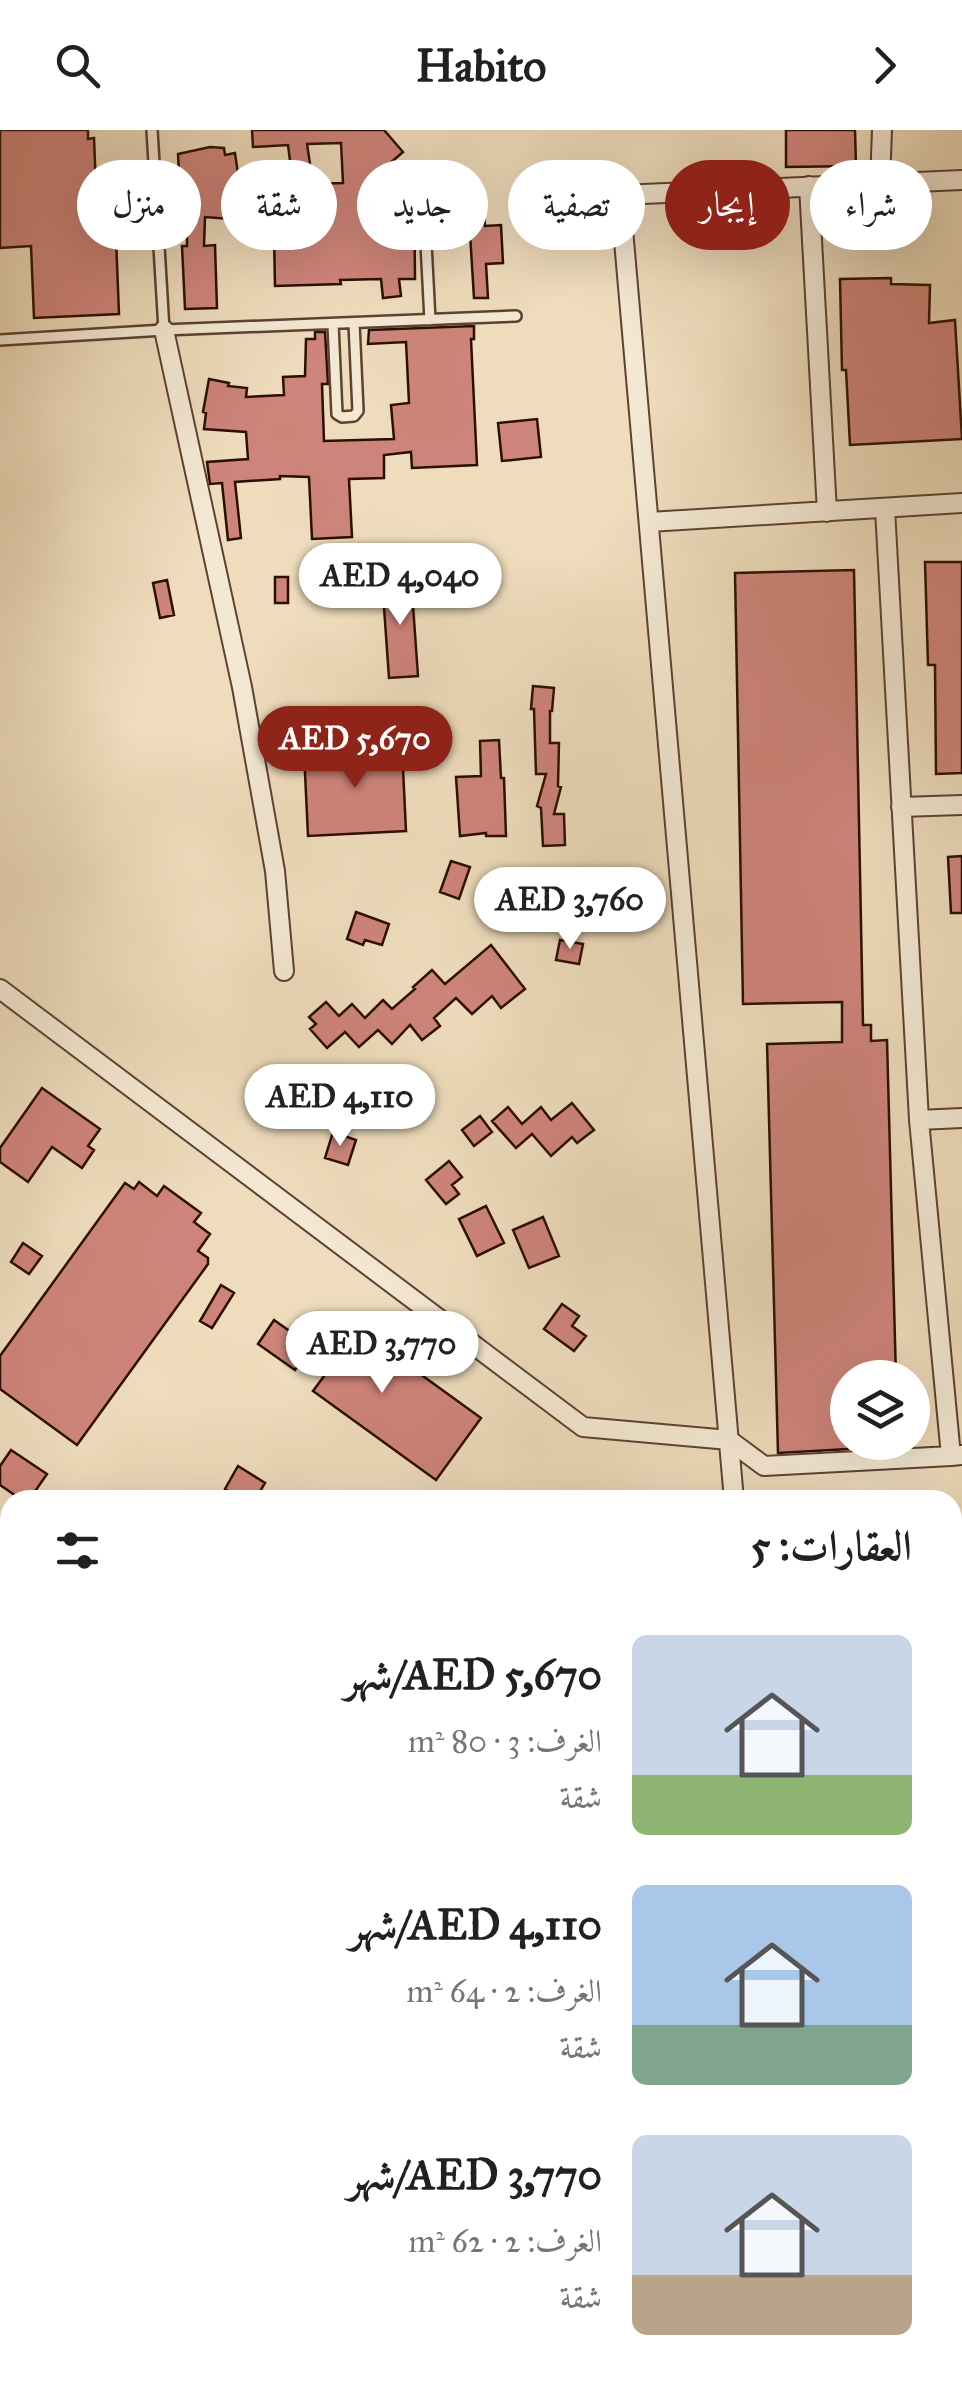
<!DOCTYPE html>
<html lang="ar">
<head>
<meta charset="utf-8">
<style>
  :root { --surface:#fff; --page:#f2f2f2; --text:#202124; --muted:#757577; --accent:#8f2418 }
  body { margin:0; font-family:"IM FELL Great Primer",Amiri,serif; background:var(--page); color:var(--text); direction:rtl; height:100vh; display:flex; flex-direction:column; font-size:38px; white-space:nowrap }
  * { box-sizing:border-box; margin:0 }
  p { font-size:32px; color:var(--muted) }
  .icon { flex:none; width:55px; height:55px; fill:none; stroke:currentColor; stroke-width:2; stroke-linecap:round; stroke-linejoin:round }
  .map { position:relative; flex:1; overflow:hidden; direction:ltr }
  .details { position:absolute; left:0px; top:1360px; width:962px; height:892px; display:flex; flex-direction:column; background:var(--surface); border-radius:30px 30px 0 0; box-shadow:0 10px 40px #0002; direction:rtl }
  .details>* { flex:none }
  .top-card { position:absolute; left:30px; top:30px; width:902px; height:90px; direction:rtl; display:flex; gap:20px }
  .controls { position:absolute; left:830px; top:1230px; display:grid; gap:20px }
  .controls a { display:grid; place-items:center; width:100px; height:100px; border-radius:50%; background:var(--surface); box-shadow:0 10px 40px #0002; font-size:50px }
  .price { position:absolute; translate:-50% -85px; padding:0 22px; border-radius:35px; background:#fff; color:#222; font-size:32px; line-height:65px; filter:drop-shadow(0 2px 5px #0008) }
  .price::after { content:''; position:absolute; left:50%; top:60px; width:30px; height:22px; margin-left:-15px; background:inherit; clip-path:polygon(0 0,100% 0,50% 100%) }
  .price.active { background:var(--accent); color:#fff }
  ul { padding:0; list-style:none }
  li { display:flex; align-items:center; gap:30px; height:250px; padding:0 50px }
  li span { display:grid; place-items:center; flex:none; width:280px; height:200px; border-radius:15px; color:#555 }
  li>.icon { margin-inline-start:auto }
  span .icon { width:120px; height:120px; fill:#fffc; stroke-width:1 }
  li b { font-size:42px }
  h2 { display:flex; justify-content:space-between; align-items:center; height:120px; padding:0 50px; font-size:42px }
  .tag { padding:0 35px; border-radius:45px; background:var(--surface); box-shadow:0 10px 40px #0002; font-size:35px; line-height:90px }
  .tag.active { background:var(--accent); color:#fff }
  header { display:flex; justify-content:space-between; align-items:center; height:130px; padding:0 50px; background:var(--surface); font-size:45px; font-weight:700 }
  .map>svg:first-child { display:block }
  .building { fill:#ce847a; stroke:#2c0f04; stroke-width:2.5; fill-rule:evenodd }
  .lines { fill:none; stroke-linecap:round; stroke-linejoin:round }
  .service-casing { stroke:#5c4232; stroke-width:14 }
  .minor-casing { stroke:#5c4232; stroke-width:22 }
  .service { stroke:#f4e8d3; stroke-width:9 }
  .minor { stroke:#f4e8d3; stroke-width:18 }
</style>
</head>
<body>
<header><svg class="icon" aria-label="forward" viewBox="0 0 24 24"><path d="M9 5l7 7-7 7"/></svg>Habito<svg class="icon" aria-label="search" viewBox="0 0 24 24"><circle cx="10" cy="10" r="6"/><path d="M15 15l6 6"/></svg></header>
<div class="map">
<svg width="962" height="2252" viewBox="0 0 962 2252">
  <rect width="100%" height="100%" fill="#eedcbc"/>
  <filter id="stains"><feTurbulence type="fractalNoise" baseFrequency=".002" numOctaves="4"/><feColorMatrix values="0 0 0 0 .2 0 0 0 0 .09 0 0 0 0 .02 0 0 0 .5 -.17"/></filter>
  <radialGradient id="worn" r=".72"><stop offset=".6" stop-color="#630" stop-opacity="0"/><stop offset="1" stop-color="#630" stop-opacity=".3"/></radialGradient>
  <path class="building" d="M0 0H88V9L94 8 96 58 114 57 119 184 34 188 31 116 0 118Z
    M252 0H384L403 22 374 47 414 46 415 149H399L401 166 383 168 381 149 340 150 341 154 275 156 273 55 293 54 288 15 253 17ZM341 13 343 53 313 54 307 14Z
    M786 0H855L856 36 786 37Z
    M210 17 224 18 225 25 235 23 244 86 231 89 205 87 204 116 215 115 217 178 185 179 182 116H187V96L180 63 178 24Z
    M468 71H483L485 96 501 95 503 133 486 134 488 168H474Z
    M891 148V154L930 155 929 193 955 190 962 309 850 315 846 240H842L840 149Z
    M474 196V209H471L477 335 412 338 411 322 384 325V348L349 349 352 407 312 409 309 347 280 346V349L235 352 241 408 228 410 222 353 210 354 207 332 248 329 246 302 204 299 206 283 203 282 209 249 229 253 228 256 247 258 246 267 284 265 283 247 305 246 306 209H315V202H325L328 254H322L324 311 394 309 391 275 409 273 406 212 368 214 369 200Z
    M537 289 541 327 502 331 498 293Z
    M925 432H962V643L936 644 935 535H928Z
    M854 440 863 895H871V911L887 910 896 1248H848V1319L778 1323 767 914 842 912V872L743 874 735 443Z
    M275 447H288V473H275Z
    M411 447 418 546 389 548 382 449Z
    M167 450 174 485 160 488 153 453Z
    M533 556 554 558 552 581H550V613H559L558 656 561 657 554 684H564L565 715 543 716 541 678 537 676 546 644H536L534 579H531Z
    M499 610 501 648H504L506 706H486V703L460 706 456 647 481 646 480 611Z
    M402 617 406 701 308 706 304 622Z
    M962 726V783H951L948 727Z
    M451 731 470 737 459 769 440 762Z
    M356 782 389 794 382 815 365 810 363 815 347 809Z
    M560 810 583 814 579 834 556 830Z
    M491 815 525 859 501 878 492 866 472 884 456 868 434 888 440 896 422 910 410 895 392 914 378 900 359 917 345 902 327 918 310 899 316 894 309 887 326 872 339 886 352 874 365 888 383 870 392 879 415 859 413 857 432 840 445 854Z
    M42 958 100 999 88 1016 94 1020 82 1038 52 1017 28 1052 0 1032V1018Z
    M572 973 594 1000 577 1013 572 1007 551 1026 532 1004 516 1018 492 991 508 977 522 994 541 977 551 990Z
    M480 986 492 1002 474 1016 462 1000Z
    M333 1002 356 1010 348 1035 325 1028Z
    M449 1031 462 1047 452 1055 459 1064 446 1074 426 1050Z
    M139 1052 157 1066 164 1056 201 1083 194 1092 210 1104 198 1121 208 1128V1134L77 1315 0 1259V1226L125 1053 134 1059Z
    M486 1076 504 1113 477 1126 459 1089Z
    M543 1087 559 1126 529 1138 513 1100Z
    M23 1113 42 1126 29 1144 11 1132Z
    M221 1155 234 1163 212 1198 200 1191Z
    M562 1174 579 1186 572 1196 586 1206 574 1221 544 1199Z
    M274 1190 301 1209 308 1198 342 1222 358 1199 481 1288 436 1350 313 1261 330 1238 307 1222 295 1240 258 1214Z
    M11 1320 47 1344 29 1370H22L0 1355V1336Z
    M238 1336 265 1353 255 1370H243L225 1359Z"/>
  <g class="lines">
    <g class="service-casing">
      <path id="service" d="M152 0 164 200
        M423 56 430 190
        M333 194 337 284 342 287 354 286 358 281 354 193
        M0 210 164 200 516 186"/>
    </g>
    <g class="minor-casing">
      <path id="minor" d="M880 53 882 0
        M809 56 827 382
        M164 200 242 557 275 741 284 841
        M885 379 919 990 951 1326 961 1325
        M649 392 962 373
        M901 677 962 675
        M0 859 583 1297 729 1310 764 1336 951 1326
        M919 990 962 988
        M734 1370 620 65 962 50
        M952 1459 962 1460
        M0 1569 10 1576
        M0 1622 10 1608
        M952 1635H962
        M952 1687 962 1662
        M952 2229 962 2203
        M737 2252 741 2242
        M944 2252 947 2242"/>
    </g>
    <use href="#service" class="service"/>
    <use href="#minor" class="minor"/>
  </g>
  <rect width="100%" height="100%" filter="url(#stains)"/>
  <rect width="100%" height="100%" fill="url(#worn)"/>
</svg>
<div class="controls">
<a><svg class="icon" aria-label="layers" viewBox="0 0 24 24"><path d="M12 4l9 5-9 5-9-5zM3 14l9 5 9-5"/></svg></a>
</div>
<b class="price" style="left:400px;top:498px">AED 4,040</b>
<b class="price active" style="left:355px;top:661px">AED 5,670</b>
<b class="price" style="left:570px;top:822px">AED 3,760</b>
<b class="price" style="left:340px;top:1019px">AED 4,110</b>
<b class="price" style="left:382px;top:1266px">AED 3,770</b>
<div class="top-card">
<a class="tag">شراء</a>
<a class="tag active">إيجار</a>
<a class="tag">تصفية</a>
<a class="tag">جديد</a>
<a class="tag">شقة</a>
<a class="tag">منزل</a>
</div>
<section class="details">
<h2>العقارات: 5<svg class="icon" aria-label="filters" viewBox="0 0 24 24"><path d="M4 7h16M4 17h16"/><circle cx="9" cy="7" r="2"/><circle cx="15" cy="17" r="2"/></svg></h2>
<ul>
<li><span style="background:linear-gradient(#c9d6e8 70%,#8fb573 0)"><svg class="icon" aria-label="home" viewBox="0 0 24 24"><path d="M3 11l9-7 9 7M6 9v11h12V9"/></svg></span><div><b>AED 5,670/شهر</b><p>الغرف: 3 · 80 m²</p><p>شقة</p></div></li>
<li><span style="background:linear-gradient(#a9c7e8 70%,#7fa58c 0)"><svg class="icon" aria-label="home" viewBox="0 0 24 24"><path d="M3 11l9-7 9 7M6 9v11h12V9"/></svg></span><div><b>AED 4,110/شهر</b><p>الغرف: 2 · 64 m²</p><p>شقة</p></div></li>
<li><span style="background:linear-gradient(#c9d6e8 70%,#b9a48a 0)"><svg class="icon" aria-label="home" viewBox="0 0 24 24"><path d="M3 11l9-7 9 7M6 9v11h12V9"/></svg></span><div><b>AED 3,770/شهر</b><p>الغرف: 2 · 62 m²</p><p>شقة</p></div></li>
</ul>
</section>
</div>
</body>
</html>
